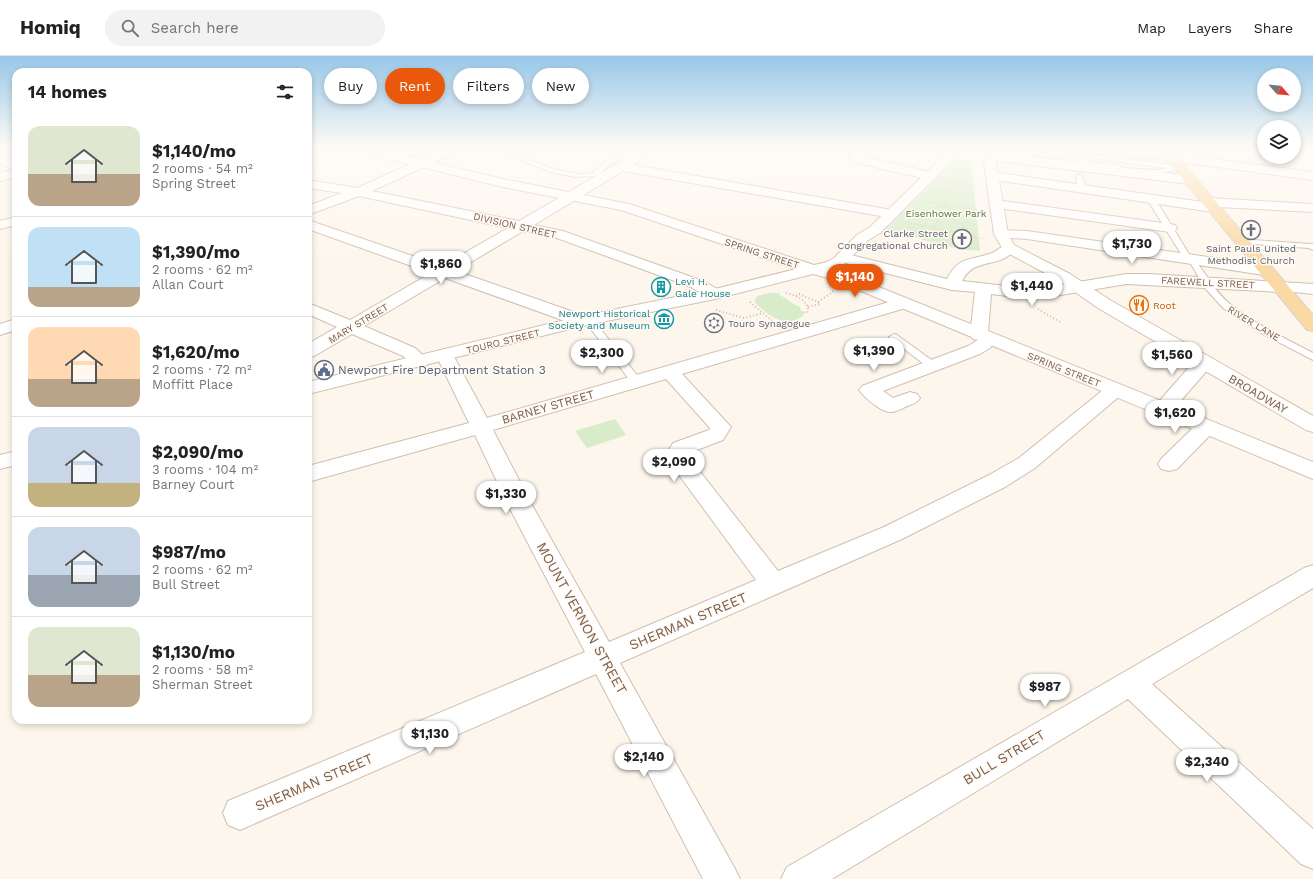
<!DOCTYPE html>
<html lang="en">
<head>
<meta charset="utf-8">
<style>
  :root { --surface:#fff; --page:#f2f2f2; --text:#222; --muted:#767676; --line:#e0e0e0; --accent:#ea580c }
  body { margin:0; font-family:"Work Sans",sans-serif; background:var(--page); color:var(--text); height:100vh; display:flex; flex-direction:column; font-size:15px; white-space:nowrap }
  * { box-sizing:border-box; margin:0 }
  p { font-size:13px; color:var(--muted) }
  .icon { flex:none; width:22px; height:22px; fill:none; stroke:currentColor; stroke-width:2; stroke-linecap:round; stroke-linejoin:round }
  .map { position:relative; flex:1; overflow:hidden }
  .side { position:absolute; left:12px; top:12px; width:300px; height:656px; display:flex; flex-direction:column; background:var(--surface); border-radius:12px; box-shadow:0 2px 6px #0003 }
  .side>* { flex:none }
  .banner { position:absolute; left:324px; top:12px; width:380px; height:36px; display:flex; gap:8px }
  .needle { width:26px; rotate:117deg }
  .fabs { position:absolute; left:1257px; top:12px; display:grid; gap:8px }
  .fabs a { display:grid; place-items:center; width:44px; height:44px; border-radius:50%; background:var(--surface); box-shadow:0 2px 6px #0003; font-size:20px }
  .price { position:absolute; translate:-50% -34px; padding:0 9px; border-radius:14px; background:#fff; color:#222; font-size:13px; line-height:26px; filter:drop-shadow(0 1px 2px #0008) }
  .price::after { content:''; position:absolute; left:50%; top:24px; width:12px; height:9px; margin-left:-6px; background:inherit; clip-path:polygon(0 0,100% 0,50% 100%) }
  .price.selected { background:var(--accent); color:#fff }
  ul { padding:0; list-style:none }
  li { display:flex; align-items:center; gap:12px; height:100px; padding:0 16px }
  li+li { border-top:1px solid var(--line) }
  li span { display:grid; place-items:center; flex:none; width:112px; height:80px; border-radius:12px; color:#555 }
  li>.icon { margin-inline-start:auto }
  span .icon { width:48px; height:48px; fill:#fffc; stroke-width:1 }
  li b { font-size:17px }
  h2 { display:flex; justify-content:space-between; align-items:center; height:48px; padding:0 16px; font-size:17px }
  .chip { padding:0 14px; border-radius:18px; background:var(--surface); box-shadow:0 2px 6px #0003; font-size:14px; line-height:36px }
  .chip.selected { background:var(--accent); color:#fff }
  header { display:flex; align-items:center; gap:24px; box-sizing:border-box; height:56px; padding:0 20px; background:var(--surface); border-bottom:1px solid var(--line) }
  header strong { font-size:19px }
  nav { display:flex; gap:22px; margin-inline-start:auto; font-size:14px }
  .search { width:280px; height:36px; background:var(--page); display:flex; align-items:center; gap:10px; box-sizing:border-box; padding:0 14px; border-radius:22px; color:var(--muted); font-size:15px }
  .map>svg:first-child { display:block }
  .green { fill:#d8ecc9 }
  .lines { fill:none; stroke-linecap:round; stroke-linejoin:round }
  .lane-casing { stroke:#d1beb0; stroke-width:2 }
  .street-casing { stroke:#d1beb0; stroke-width:2 }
  .secondary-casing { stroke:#d6c0b0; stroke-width:2 }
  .primary-casing { stroke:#dad1cd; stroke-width:2 }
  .path-far1 { stroke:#d9b8a5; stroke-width:1.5; stroke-dasharray:0.5 2; stroke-linecap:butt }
  .path { stroke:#d9b8a5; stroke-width:2; stroke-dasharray:1 2.5; stroke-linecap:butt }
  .lane { fill:#fff; fill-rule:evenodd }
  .street { fill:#fff; fill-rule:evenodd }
  .secondary { fill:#fff; fill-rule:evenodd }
  .primary { fill:#fbd9a5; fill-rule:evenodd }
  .labels { text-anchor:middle; stroke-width:3; stroke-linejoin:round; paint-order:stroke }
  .far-park-label { font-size:10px; fill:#537a41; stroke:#fffaf3 }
  .far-street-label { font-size:10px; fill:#7a5c4d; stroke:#fffaf3 }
  .far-worship-label { font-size:10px; fill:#5b616d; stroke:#fffaf3; text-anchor:end }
  .far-culture-label { font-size:10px; fill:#0d838f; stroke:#fffaf3; text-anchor:start }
  .far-food-label { font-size:10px; fill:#c56008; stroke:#fffaf3; text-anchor:start }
  .service-label { font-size:12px; fill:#4e5e75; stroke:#fffaf3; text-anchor:start }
  .street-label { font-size:12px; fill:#7a5c4d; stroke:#fffaf3 }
  .near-street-label { font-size:14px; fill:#7a5c4d; stroke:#fffaf3 }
</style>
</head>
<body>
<header>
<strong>Homiq</strong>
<div class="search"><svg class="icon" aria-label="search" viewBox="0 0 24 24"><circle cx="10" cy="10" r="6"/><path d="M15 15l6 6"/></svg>Search here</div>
<nav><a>Map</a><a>Layers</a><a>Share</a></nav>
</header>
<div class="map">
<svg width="1313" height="823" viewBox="0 0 1313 823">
  <rect width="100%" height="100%" fill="#fdf6ec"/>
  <path class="green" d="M426 91H454L424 105 405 100Z
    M961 104 971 106 980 195 958 193 890 175 886 173 955 105Z
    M769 237H780L779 239C788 242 791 248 800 251L801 255 806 256C803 261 800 262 795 264 779 269 768 258 756 248L755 244 757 240Z
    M615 363 626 379 587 392 575 375Z"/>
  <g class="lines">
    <g class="lane-casing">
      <path id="lane" d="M386 91H395L378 99 373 98Z
        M495 91H505V92L502 94Z
        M614 91H622L633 100 640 102C636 105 632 103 627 104 617 104 607 109 601 117L605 122 602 124 596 120 575 121 551 116 508 99 514 93 517 95 515 98C533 105 575 124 593 116 596 115 599 110 602 108 609 103 617 101 625 100Z
        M860 91H868L853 102H849V100Z
        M1077 91H1083L1085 96 1092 98 1180 110 1183 112 1158 118 1139 116 1137 115V113L1158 114 1167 112 1091 102 1080 98Z
        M1071 96 1088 106 1119 109 1122 111 1119 113C1101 111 1080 113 1068 98Z
        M1079 118 1082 120 1086 133 1085 135H1079L1078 133 1076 120Z
        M1148 141H1154L1189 198C1205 213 1212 234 1230 248 1254 268 1285 282 1313 297V304L1263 278 1223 252 1205 232 1191 208 1183 201 1147 143Z
        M1237 183 1311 188H1313V194L1309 192 1240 187H1237Z
        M589 261 592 262 640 323 641 325 640 327H632L584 264Z
        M894 278 897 279 937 308 938 310 937 312H929L891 283 889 281Z"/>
    </g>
    <g class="street-casing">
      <path id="street" d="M448 91H465L463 93 372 135 519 165 646 91H661L633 109 892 154 897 155 899 158 897 161 892 162 623 115 534 169 563 175 703 225 721 235 723 238 721 241C710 244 701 237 691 231L554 181 523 175 456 215 588 261 591 265 588 269 582 270 576 269 445 222 364 270 415 292 429 305 427 309 420 311 413 309 403 300 352 278 314 300 308 301V288L337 271 308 258V247L350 264 431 217 308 173V164L442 210 508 172 359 140 308 159V150L342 137 308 132V124L357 132Z
        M993 97H1007L1190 120 1194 121 1196 124 1194 127 1190 128 989 104 987 101 989 98Z
        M0 98 16 106V115L0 107Z
        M857 99 935 117 937 120 935 123 931 124 853 106 851 103 853 100Z
        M992 116 1203 146 1204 143 1209 142 1313 148V156L1219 151 1220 152 1218 155 1213 156 988 123 986 120 988 117Z
        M996 144 1170 168 1175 169 1177 172 1175 175 1170 176 991 151 989 148 991 145Z
        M1001 174 1027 175 1264 209 1270 211 1272 214 1270 217 1264 219 1027 183 996 181 994 178 996 175Z
        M1009 188 1014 189 1016 192C1001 214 974 200 962 225L1024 232H1043L1126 218H1149L1281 226 1287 228 1289 231 1287 234 1281 236 1126 228 1043 242H1024L991 238 988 277 994 278 997 282 990 292 980 298 883 335 893 342 910 336 917 338 920 342C917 347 913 348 907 350 903 352 898 355 892 356 882 357 865 342 859 334L862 330 968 290 978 284 973 283 970 279 975 236 952 234 838 205 835 202 838 199 843 197 947 223C959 199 971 205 992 197 999 194 1002 189 1009 188Z
        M903 242 909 243 911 247 909 251 682 318 731 371 723 384 689 397 687 399 778 515 884 471 989 419 1019 402 1108 330 1115 328 1122 330 1125 334 1122 338 1035 412 1005 431 902 483 620 607 734 811 740 823H703L596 618 240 774 228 769 223 757 228 745 585 596 508 449 475 379 308 426V410L469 367 436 299 439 295 445 293 451 295 487 362ZM666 323 710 372 709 374 673 387 665 400 756 524 609 586 532 449 493 374Z
        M16 263V274L0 279V268Z
        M1204 300 1211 302 1213 306 1211 310 1170 357 1163 359 1156 357 1153 353 1156 349 1197 302Z
        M1206 364 1213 366 1216 371 1213 376 1177 413 1169 415 1161 413 1158 408 1161 403 1199 366Z
        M1313 509V532L1152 628 1313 773V813L1301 808 1128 643 832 823H781L787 811 1304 512Z"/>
    </g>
    <g class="secondary-casing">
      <path id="secondary" d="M345 91H367L503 123 629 148 814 209 827 206 834 202 857 179 870 171 953 91H966L880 177 867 185 844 208 832 214 844 217 1313 406V423L832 223 813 218 715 243 582 270 308 338V326L582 260 715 233 796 213 621 154 503 131 347 93Z
        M988 91H1000L1001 99 996 106 1008 178 1014 189 1070 218 1110 244 1313 360V376L1306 374 1098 252 1058 224 1004 195 994 178 984 106 989 99Z
        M1086 91H1122L1313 116V124L1092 94Z
        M16 113V121L0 125V117Z
        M16 161V169L0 173V165Z
        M1281 226 1313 228V238L1275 234 1273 231 1275 228Z
        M16 395V409L0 413V399Z"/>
    </g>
    <g class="primary-casing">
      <path id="primary" d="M1153 91H1166L1180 104 1313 259V275L1307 274 1172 110Z"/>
    </g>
    <path class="path-far1" d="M946 125 977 130
      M927 146 980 154
      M945 149 954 127
      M941 150 949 151 953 154 951 157C944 157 937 158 933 152Z
      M948 158 977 182
      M914 159 935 155
      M906 166 983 183
      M925 184 927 178 934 172 941 157"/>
    <path class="path" d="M786 237C795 239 803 242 808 251L807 258
      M796 240 799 238 818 246 834 235
      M750 246 776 268
      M808 251 820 248 818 246
      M1038 253 1060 266
      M716 254 744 262 763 257"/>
    <use href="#lane" class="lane"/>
    <use href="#street" class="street"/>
    <use href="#secondary" class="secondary"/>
    <use href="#primary" class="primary"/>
  </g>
  <linearGradient id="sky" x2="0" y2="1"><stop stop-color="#97c7e8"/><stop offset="0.44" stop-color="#fefbf6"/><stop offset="1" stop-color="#fefbf6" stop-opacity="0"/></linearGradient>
  <rect width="1313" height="207" fill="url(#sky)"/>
  <defs>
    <g id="church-ring" transform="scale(1)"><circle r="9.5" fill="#fffaf3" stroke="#6b7280" stroke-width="1.5"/><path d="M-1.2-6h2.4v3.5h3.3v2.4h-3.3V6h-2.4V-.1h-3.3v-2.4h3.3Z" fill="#6b7280"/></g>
    <g id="building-ring" transform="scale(1)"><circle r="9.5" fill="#fffaf3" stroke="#0f9aa8" stroke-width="1.5"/><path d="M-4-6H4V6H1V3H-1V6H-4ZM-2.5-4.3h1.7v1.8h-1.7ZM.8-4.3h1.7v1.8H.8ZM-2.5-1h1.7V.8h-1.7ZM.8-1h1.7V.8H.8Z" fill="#0f9aa8"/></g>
    <g id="restaurant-ring" transform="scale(1)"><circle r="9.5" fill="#fffaf3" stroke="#e8710a" stroke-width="1.5"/><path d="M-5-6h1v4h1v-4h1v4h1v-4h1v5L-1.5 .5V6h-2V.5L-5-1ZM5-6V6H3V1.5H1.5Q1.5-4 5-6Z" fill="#e8710a"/></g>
    <g id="museum-ring" transform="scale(1)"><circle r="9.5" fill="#fffaf3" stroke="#0f9aa8" stroke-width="1.5"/><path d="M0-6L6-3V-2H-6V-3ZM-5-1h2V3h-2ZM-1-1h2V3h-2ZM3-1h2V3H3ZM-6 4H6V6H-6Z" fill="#0f9aa8"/></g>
    <g id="synagogue-ring" transform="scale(1)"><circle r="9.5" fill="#fffaf3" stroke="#6b7280" stroke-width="1.5"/><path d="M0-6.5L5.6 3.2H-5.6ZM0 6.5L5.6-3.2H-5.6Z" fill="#6b7280"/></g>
    <g id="civic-ring" transform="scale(1)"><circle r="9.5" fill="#fffaf3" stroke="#5c6f8a" stroke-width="1.5"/><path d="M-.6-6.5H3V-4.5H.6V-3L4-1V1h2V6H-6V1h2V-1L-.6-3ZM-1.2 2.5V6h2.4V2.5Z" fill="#5c6f8a"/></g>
  </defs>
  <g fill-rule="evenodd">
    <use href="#church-ring" x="1251" y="174"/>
    <use href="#church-ring" x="962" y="183"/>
    <use href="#building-ring" x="661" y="231"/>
    <use href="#restaurant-ring" x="1139" y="249"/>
    <use href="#museum-ring" x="664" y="263"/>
    <use href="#synagogue-ring" x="714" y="267"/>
    <use href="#civic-ring" x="324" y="314"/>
  </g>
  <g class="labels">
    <g class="far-park-label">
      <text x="946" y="161">Eisenhower Park</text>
    </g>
    <g class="far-street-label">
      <text transform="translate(515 169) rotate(13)" y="4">DIVISION STREET</text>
      <text transform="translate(762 197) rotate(18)" y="4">SPRING STREET</text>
      <text transform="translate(1208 226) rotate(3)" y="4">FAREWELL STREET</text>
      <text transform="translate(358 267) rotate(-31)" y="4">MARY STREET</text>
      <text transform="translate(1254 267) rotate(31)" y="4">RIVER LANE</text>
      <text transform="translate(503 285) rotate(-14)" y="4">TOURO STREET</text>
      <text transform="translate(1064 313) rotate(22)" y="4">SPRING STREET</text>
    </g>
    <g class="far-worship-label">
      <text x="948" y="181">Clarke Street<tspan x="948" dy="12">Congregational Church</tspan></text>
      <text x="1251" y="196" text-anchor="middle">Saint Pauls United<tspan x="1251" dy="12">Methodist Church</tspan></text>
      <text x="728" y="271" text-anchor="start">Touro Synagogue</text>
    </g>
    <g class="far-culture-label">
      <text x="675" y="229">Levi H.<tspan x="675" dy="12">Gale House</tspan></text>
      <text x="650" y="261" text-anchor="end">Newport Historical<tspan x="650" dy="12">Society and Museum</tspan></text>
    </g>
    <g class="far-food-label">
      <text x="1153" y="253">Root</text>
    </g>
    <g class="service-label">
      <text x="338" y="318">Newport Fire Department Station 3</text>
    </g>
    <g class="street-label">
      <text transform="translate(1258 338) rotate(30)" y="4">BROADWAY</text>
      <text transform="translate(548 351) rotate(-16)" y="4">BARNEY STREET</text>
    </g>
    <g class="near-street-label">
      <text transform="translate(582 562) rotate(61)" y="5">MOUNT VERNON STREET</text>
      <text transform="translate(688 565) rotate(-23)" y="5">SHERMAN STREET</text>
      <text transform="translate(1004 701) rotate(-31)" y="5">BULL STREET</text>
      <text transform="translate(314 726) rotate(-23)" y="5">SHERMAN STREET</text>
    </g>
  </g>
</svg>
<div class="fabs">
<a><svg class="needle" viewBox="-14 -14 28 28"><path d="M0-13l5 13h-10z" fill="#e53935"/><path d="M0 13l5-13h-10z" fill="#767676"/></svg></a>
<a><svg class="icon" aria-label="layers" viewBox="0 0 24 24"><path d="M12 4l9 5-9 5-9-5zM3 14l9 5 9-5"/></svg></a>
</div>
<b class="price" style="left:1132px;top:209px">$1,730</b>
<b class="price" style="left:441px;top:229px">$1,860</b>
<b class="price selected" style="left:855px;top:242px">$1,140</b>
<b class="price" style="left:1032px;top:251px">$1,440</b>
<b class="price" style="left:874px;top:316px">$1,390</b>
<b class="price" style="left:602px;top:318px">$2,300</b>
<b class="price" style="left:1172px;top:320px">$1,560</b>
<b class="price" style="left:1175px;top:378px">$1,620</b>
<b class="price" style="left:674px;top:427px">$2,090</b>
<b class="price" style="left:506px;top:459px">$1,330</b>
<b class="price" style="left:1045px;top:652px">$987</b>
<b class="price" style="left:430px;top:699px">$1,130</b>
<b class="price" style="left:644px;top:722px">$2,140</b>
<b class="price" style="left:1207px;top:727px">$2,340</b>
<div class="banner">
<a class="chip">Buy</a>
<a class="chip selected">Rent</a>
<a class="chip">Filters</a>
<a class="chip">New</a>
</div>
<section class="side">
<h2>14 homes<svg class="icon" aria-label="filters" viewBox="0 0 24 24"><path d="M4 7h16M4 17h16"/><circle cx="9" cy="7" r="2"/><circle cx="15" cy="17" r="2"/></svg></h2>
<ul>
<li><span style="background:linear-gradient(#dfe7d0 60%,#b9a48a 0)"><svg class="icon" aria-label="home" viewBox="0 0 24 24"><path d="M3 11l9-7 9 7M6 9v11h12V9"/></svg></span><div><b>$1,140/mo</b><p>2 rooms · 54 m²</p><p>Spring Street</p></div></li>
<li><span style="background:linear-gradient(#bfe0f5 75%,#b9a48a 0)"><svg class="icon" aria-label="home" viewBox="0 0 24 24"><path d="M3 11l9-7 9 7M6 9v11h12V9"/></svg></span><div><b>$1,390/mo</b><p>2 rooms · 62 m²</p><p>Allan Court</p></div></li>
<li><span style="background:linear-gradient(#ffd9b3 65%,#b9a48a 0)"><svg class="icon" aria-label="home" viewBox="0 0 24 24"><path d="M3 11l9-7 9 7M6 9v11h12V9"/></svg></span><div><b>$1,620/mo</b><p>2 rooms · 72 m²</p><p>Moffitt Place</p></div></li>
<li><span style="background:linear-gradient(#c9d6e8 70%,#c2b280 0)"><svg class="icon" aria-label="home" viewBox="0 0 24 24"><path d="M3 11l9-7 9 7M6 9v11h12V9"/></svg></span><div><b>$2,090/mo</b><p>3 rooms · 104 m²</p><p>Barney Court</p></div></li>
<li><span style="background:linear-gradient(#c9d6e8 60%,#9aa5b1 0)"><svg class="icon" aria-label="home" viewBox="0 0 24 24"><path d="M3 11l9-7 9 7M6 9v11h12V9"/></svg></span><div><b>$987/mo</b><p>2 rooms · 62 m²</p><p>Bull Street</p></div></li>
<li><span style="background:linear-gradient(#dfe7d0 60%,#b9a48a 0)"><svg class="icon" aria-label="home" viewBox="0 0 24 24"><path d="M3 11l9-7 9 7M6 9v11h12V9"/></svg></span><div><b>$1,130/mo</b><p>2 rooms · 58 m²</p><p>Sherman Street</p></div></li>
</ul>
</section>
</div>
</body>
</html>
